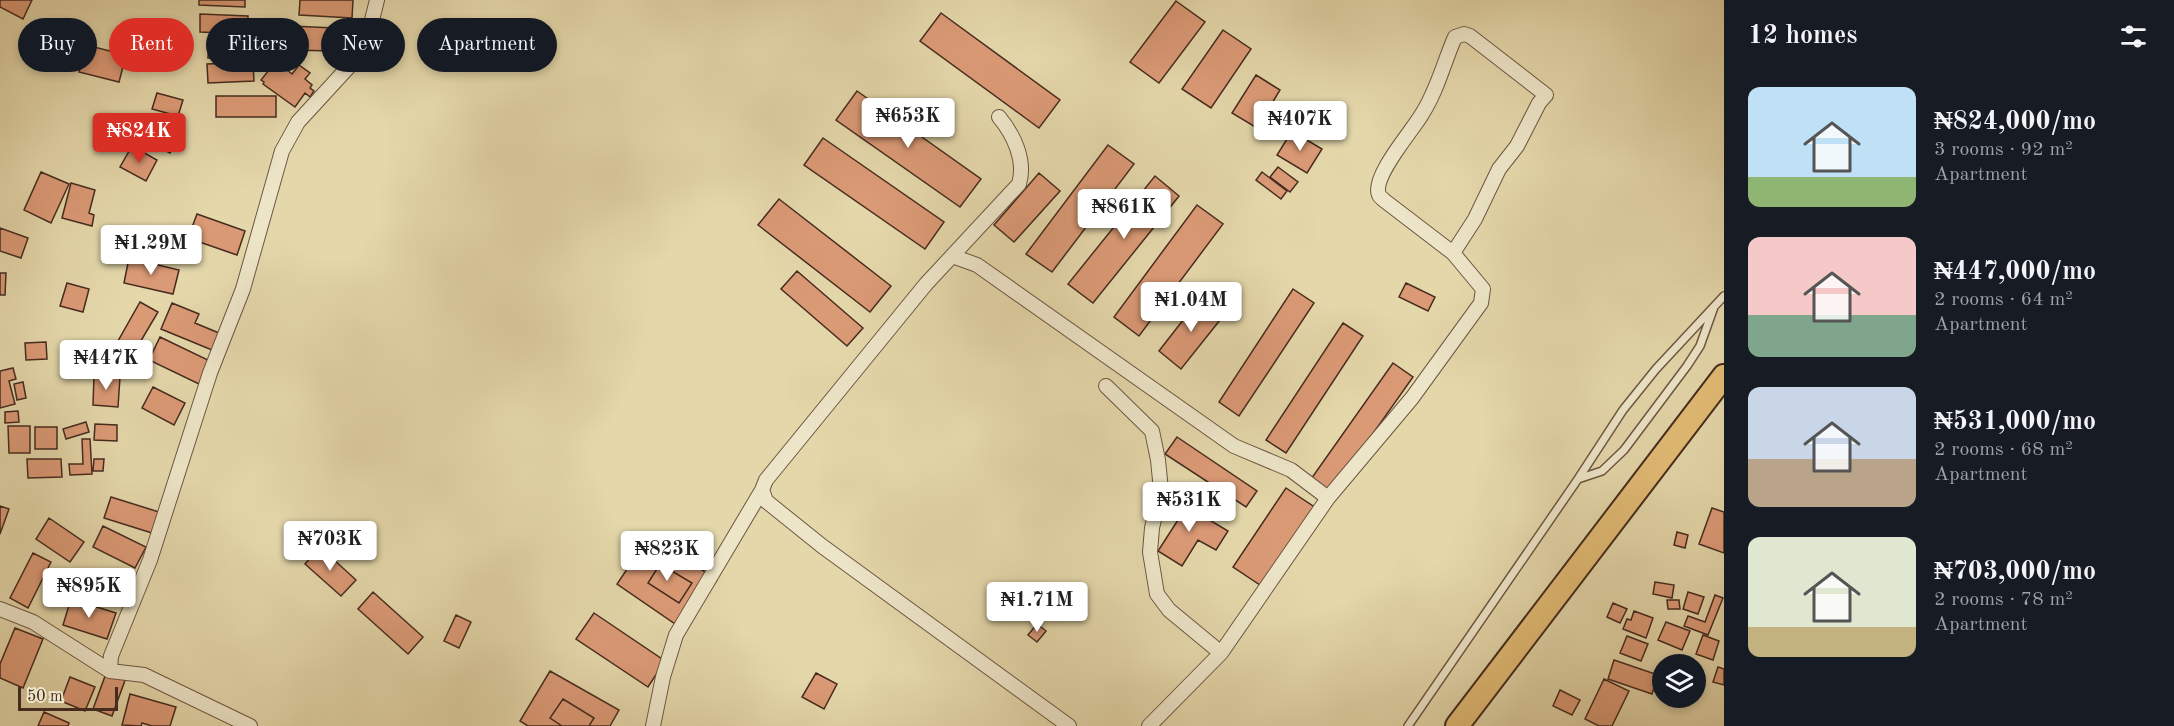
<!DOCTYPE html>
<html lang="en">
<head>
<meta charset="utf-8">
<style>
  :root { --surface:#171b24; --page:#20242c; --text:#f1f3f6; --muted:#9ea1a6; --accent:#d93025 }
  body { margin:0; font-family:"Old Standard TT",serif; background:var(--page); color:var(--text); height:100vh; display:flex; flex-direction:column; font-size:22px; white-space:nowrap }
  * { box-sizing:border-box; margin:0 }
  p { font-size:20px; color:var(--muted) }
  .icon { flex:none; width:33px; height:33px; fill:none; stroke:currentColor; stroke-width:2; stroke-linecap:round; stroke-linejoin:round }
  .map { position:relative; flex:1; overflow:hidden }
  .side { display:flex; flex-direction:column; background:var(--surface); width:450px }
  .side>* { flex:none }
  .guide { position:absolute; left:18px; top:18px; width:570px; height:54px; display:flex; gap:12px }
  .buttons { position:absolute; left:1652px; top:654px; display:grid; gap:12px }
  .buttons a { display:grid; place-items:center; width:54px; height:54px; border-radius:50%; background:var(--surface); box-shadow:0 3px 9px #0003; font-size:30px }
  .scale { position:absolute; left:18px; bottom:15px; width:100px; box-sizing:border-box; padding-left:6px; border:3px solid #462b1f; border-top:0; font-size:16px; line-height:21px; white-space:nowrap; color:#462b1f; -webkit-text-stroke:4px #ede5c8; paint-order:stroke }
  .price { position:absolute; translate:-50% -51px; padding:0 14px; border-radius:6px; background:#fff; color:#222; font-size:20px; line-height:39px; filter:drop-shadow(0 2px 3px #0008) }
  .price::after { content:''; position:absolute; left:50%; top:36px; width:18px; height:14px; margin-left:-9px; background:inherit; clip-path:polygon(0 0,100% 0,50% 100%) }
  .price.active { background:var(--accent); color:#fff }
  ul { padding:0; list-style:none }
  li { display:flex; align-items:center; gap:18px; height:150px; padding:0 24px }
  li span { display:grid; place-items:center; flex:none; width:168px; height:120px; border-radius:12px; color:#555 }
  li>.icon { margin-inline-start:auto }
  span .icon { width:72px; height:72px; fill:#fffc; stroke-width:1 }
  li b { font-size:26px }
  h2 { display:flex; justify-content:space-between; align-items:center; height:72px; padding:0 24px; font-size:26px }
  .chip { padding:0 21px; border-radius:27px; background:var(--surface); box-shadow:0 3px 9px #0003; font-size:21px; line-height:54px }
  .chip.active { background:var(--accent); color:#fff }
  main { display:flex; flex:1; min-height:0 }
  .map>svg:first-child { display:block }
  .building { fill:#db9a76; stroke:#462b1f; stroke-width:1.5; fill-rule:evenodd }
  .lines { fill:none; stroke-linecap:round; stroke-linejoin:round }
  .lane-casing { stroke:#6e5642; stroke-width:10 }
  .street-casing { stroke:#6e5642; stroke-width:16 }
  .primary-casing { stroke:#462b1f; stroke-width:26 }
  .lane { stroke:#ede5c8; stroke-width:7 }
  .street { stroke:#ede5c8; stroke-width:14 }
  .primary { stroke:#e2bc75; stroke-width:22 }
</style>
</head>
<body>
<main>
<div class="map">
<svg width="1724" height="726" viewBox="0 0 1724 726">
  <rect width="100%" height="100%" fill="#e4d7aa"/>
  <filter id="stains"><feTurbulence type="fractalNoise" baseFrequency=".00333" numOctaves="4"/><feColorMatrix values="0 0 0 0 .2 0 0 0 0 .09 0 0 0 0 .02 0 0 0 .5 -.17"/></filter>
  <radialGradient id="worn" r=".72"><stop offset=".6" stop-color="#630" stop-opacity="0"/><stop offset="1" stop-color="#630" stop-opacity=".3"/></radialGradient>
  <path class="building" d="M0 0H32L23 19 0 7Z
    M199 0H245V7L199 5Z
    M300 0H353L352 18 299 15Z
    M1176 1 1205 22 1159 83 1130 62Z
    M941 13 1060 100 1039 128 920 41Z
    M200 14 248 16 247 34 200 32Z
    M34 22 59 33 49 54 25 43Z
    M291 26 334 28 333 51 290 50Z
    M1223 30 1251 49 1211 108 1182 89Z
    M209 39 249 41 248 60 208 58Z
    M86 45 126 55 119 82 79 72Z
    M280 56 290 64 286 69 292 74 299 65 310 73 305 79 312 85 310 88 314 91 310 97 305 93 295 107 263 84 264 82 261 80Z
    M253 62 254 81 208 83 207 64Z
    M1256 75 1280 90 1257 128 1232 113Z
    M857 91 981 179 960 207 836 120Z
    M157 93 183 100 178 116 152 109Z
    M216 96H276V117H216Z
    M149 115 181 131 170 153 138 137Z
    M1292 131 1322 149 1307 173 1277 155Z
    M823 138 944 222 925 249 804 165Z
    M1108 145 1134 164 1052 272 1026 254Z
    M132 146 157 160 146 181 120 167Z
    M1278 167 1298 182 1290 192 1270 177Z
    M41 172 69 184 51 223 24 210Z
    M1262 172 1287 191 1281 199 1256 180Z
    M1039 173 1060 191 1014 242 994 225Z
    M1155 176 1179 196 1093 303 1068 284Z
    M71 183 95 190 89 213 94 215 92 226 62 218Z
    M779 199 891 286 870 312 758 225Z
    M1197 205 1223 224 1139 336 1114 317Z
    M197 214 245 231 237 255 188 238Z
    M0 228 28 238 21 258 0 251Z
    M129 258 179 270 173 294 124 283Z
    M797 271 863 328 847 346 781 289Z
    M0 273H6L5 295H0Z
    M67 283 89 289 83 312 60 306Z
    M1406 283 1435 297 1428 311 1399 297Z
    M1293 289 1314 303 1239 416 1219 402Z
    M1201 297 1224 315 1181 369 1159 351Z
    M140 302 158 312 135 351 118 341Z
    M172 303 199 314 195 323 219 333 212 350 161 329Z
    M1343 323 1363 336 1286 453 1266 440Z
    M160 337 210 361 199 384 149 360Z
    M46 342 47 359 26 360 25 343Z
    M1393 363 1413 377 1331 493 1311 479Z
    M13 368 16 379 9 381 15 404 0 408V371Z
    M94 376 120 377 118 407 93 405Z
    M23 382 26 398 17 400 14 384Z
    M153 387 185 403 174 425 142 408Z
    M18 411 19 422 5 423V412Z
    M86 422 89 432 66 439 63 429Z
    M95 424 117 425V441L94 440Z
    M8 426H30V453H9Z
    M35 427H57V449H35Z
    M1177 437 1257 491 1246 507 1165 454Z
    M82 439H90L92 474 70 475 69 464H83Z
    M27 459H61L62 477 28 478Z
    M94 459H104L103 471H93Z
    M1286 488 1316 508 1263 587 1233 567Z
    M111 497 159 512 152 533 104 518Z
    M1173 498 1228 531 1216 550 1198 540 1182 566 1158 551 1178 520 1164 512Z
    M0 506 9 509 0 534Z
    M1712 508 1724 512V553L1699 544Z
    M49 518 84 542 70 562 36 539Z
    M103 526 146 547 135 568 93 547Z
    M1677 532 1688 535 1685 548 1674 545Z
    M650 535 717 580 695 612 681 628 617 584ZM660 564 692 583 679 603 648 583Z
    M320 547 356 580 341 596 305 564Z
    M33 553 51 562 28 608 10 598Z
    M660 564 692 583 679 603 648 583Z
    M1655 582 1674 585 1672 598 1653 594Z
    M373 592 423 637 408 654 358 609Z
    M1688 592 1704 597 1698 614 1683 609Z
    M1715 595 1723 598 1708 635 1684 626 1688 616 1705 622Z
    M71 599 116 613 107 639 63 625Z
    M1667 600H1679L1680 609H1668Z
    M1613 603 1627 609 1620 623 1607 617Z
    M1634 611 1653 618 1646 638 1623 629 1627 619 1631 620Z
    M594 613 665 661 648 687 576 639Z
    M456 615 471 622 459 648 444 641Z
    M1666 622 1690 631 1682 650 1658 640Z
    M1037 624 1046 631 1037 642 1028 635Z
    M15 628 43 639 23 688 0 678V664Z
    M1703 635 1719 641 1713 660 1696 654Z
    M1627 636 1648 644 1641 661 1620 653Z
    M1614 660 1658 675 1652 694 1608 679Z
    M1718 667 1724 669V685L1713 682Z
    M108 668 127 675 112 716 93 709Z
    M550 671 619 710 610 726H589L594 718 563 699 550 718 562 726H528L520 721Z
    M816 673 837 684 824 709 802 697Z
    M70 677 95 687 85 711 61 701Z
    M1604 679 1629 691 1612 726H1599L1585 719Z
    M1560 690 1580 700 1572 715 1553 706Z
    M130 694 176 707 170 726H152L142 723 141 726 122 725Z
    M563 699 594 718 589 726H562L550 718Z
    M44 712 69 723 68 726H38Z"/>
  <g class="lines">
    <g class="lane-casing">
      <path id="lane" d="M1578 479 1602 471 1624 450 1687 366 1700 346 1714 307
        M1408 726 1578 479 1623 410 1656 369 1724 296"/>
    </g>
    <g class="street-casing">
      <path id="street" d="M952 256 977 265 1234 446 1291 470 1328 498
        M1106 386 1152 431 1158 460 1161 490 1152 528 1150 552 1157 594 1169 610 1221 653
        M762 490 766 501 822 546 1069 726
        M0 609 33 622 110 671 144 675 250 726
        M110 671 111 656 150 560 210 373 243 289 282 151 298 122 354 61 371 24 377 0
        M653 726 663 677 676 635 762 490 766 480 926 284 1019 184C1026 161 1014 135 999 117
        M1149 726 1221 653 1328 498 1412 398 1481 303 1483 289 1453 253 1385 201C1384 200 1380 197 1379 195 1371 177 1413 130 1422 114 1437 91 1444 62 1455 37L1464 34 1470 36 1546 95 1539 103 1517 146 1499 169 1475 219 1453 253"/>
    </g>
    <g class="primary-casing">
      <path id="primary" d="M1457 726 1724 376"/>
    </g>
    <use href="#lane" class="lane"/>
    <use href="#street" class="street"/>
    <use href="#primary" class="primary"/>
  </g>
  <rect width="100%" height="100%" filter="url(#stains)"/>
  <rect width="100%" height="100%" fill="url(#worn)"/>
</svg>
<div class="buttons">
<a><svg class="icon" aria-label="layers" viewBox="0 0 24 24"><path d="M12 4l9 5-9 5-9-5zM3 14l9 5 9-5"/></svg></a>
</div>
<div class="scale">50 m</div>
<b class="price" style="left:908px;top:149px">₦653K</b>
<b class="price" style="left:1300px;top:152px">₦407K</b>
<b class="price active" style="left:139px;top:164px">₦824K</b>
<b class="price" style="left:1124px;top:240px">₦861K</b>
<b class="price" style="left:151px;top:276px">₦1.29M</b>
<b class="price" style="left:1191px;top:333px">₦1.04M</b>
<b class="price" style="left:106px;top:391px">₦447K</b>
<b class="price" style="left:1189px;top:533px">₦531K</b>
<b class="price" style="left:330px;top:572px">₦703K</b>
<b class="price" style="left:667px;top:582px">₦823K</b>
<b class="price" style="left:89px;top:619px">₦895K</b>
<b class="price" style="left:1037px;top:633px">₦1.71M</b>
<div class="guide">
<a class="chip">Buy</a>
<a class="chip active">Rent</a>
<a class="chip">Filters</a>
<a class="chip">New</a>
<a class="chip">Apartment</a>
</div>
</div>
<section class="side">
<h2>12 homes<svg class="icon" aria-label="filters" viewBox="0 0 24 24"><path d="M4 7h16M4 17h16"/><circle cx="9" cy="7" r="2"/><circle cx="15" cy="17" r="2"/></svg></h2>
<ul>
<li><span style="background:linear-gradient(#bfe0f5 75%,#8fb573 0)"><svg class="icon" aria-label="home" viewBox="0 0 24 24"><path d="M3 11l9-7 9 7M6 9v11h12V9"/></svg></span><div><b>₦824,000/mo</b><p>3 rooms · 92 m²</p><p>Apartment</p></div></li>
<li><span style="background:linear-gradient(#f6c9c9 65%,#7fa58c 0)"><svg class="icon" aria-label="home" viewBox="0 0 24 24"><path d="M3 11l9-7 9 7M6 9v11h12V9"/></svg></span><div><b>₦447,000/mo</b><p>2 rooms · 64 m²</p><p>Apartment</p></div></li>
<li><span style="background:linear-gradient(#c9d6e8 60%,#b9a48a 0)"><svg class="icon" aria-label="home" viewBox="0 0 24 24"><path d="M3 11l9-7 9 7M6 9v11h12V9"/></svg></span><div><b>₦531,000/mo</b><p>2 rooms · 68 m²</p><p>Apartment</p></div></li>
<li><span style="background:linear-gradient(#dfe7d0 75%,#c2b280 0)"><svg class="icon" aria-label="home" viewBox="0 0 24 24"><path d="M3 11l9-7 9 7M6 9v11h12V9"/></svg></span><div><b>₦703,000/mo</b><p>2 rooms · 78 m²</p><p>Apartment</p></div></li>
</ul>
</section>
</main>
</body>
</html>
